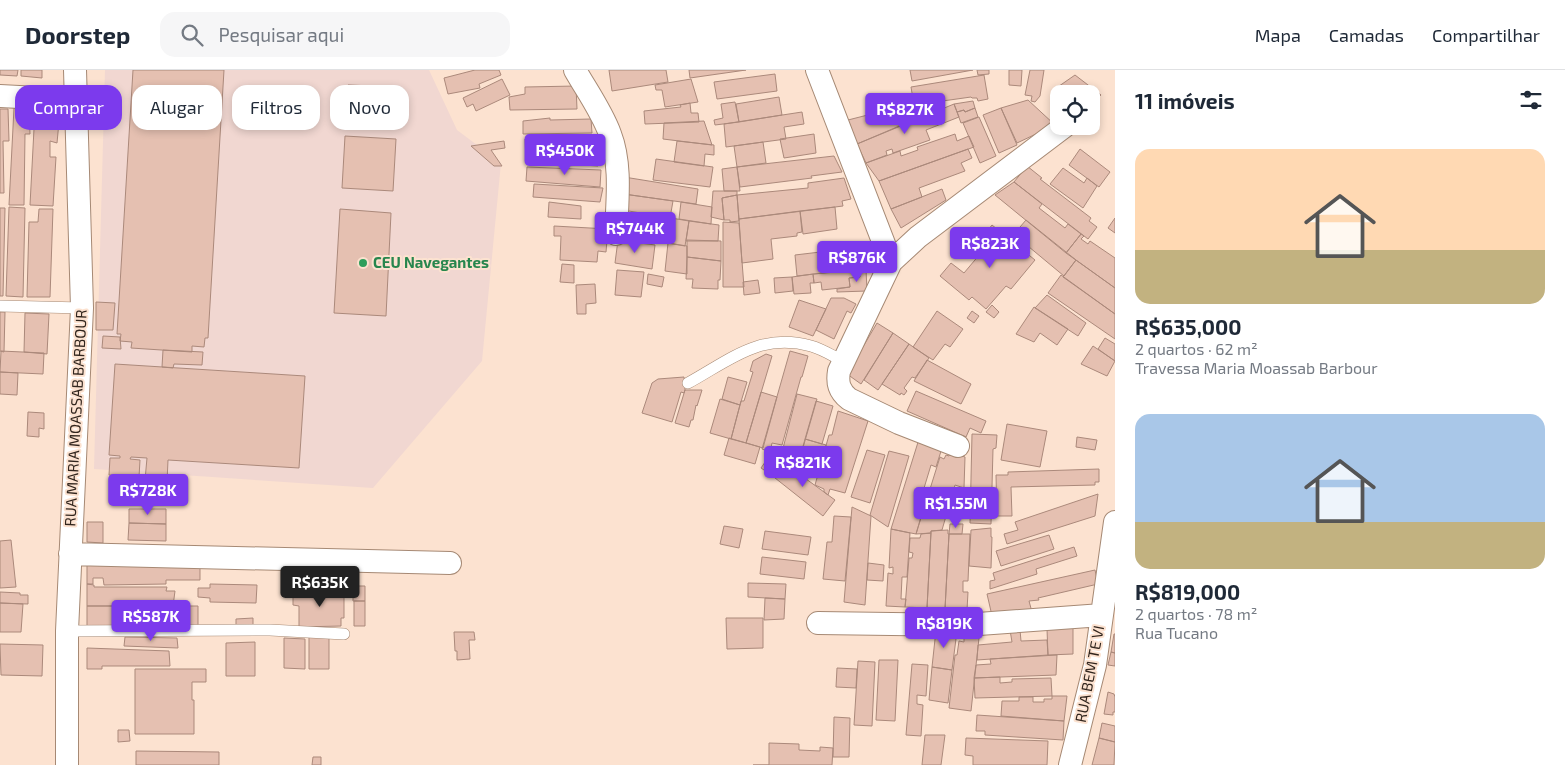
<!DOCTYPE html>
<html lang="pt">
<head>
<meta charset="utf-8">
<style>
  :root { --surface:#fff; --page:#f6f6f7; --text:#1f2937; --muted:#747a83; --line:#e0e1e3; --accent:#7c3aed }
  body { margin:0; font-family:"Exo 2",sans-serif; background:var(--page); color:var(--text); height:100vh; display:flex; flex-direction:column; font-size:19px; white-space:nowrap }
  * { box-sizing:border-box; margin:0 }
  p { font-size:16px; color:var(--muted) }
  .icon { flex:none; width:28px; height:28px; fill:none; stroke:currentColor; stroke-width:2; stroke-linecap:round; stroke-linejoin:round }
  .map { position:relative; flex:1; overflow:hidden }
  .sheet { display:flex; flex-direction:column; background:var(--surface); width:450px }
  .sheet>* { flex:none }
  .hud { position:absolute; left:15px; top:15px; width:475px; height:45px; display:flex; gap:10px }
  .tools { position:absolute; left:1050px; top:15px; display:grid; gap:10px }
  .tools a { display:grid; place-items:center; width:50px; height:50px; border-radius:10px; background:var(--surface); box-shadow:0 2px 8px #0003; font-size:25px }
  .price { position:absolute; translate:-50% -42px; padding:0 11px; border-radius:5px; background:var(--accent); color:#fff; font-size:16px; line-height:32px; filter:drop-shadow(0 1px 2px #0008) }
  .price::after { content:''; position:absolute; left:50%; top:30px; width:15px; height:11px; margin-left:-8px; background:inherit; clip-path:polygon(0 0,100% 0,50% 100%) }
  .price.active { background:#222; color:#fff }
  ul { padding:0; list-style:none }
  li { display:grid; align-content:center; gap:10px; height:265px; padding:0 20px }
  li span { display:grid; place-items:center; height:155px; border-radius:15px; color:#555 }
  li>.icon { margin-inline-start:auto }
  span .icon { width:90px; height:90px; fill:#fffc; stroke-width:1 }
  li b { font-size:21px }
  h2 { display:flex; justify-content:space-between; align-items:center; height:60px; padding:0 20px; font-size:21px }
  .tag { padding:0 18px; border-radius:15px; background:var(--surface); box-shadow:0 2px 8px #0003; font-size:18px; line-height:45px }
  .tag.active { background:var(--accent); color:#fff }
  header { display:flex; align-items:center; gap:30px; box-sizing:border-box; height:70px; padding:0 25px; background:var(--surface); border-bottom:1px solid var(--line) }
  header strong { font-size:24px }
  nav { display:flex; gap:28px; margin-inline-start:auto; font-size:18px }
  .search { width:350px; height:45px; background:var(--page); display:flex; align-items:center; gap:12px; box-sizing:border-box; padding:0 18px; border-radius:15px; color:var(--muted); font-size:19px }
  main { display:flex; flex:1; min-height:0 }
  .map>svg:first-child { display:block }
  .education { fill:#f1d7d1 }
  .building { fill:#e5c0b1; stroke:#ab897b }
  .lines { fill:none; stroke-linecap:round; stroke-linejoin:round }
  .lane-casing { stroke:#a68974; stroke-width:12 }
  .street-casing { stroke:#a68974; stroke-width:24 }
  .lane { stroke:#fff; stroke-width:11 }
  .street { stroke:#fff; stroke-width:22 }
  .leisure-dot { fill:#2e9e5b; stroke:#fce2d0; stroke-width:2 }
  .labels { text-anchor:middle; stroke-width:4; stroke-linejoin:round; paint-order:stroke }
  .leisure-label { font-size:15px; font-weight:bold; fill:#27864d; stroke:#fce2d0; text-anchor:start }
  .street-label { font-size:15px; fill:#32261e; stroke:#fce2d0 }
</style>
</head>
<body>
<header>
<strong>Doorstep</strong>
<div class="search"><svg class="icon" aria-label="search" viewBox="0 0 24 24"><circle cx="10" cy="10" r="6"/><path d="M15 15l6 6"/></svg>Pesquisar aqui</div>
<nav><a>Mapa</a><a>Camadas</a><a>Compartilhar</a></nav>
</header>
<main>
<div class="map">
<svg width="1115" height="695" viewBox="0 0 1115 695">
  <rect width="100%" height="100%" fill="#fce2d0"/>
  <path class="education" d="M105 0H429L457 60 501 93 482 291 373 418 94 399Z"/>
  <path class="building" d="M0 0H18L17 6 0 5Z
    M21 0H42V8L21 6Z
    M133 0H224L208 268H205L204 277 192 276V282L131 278 132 272 120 271 121 264H117Z
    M475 0H499L501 5 479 14 480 18 448 24 444 8Z
    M609 0H666L668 12 612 21Z
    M689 0H746L690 8Z
    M910 0H973L912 11Z
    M977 0H989V4L978 5Z
    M1009 0H1022L1021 16 1009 15Z
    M1030 0H1044L1040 26 1035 32 1031 31 1032 26 1025 25Z
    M775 4 777 21 717 29 714 12Z
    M984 5 988 29 978 31 977 28H972L971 27 914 35 911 17Z
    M1075 5 1101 25 1091 32V24H1079L1076 22 1075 24H1059V25L1052 21Z
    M502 9 510 25 476 41 473 34 467 37 463 28Z
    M691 9 698 32 665 37 662 20H656L655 15Z
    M348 15 399 17 398 48 346 45Z
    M576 16 577 39 510 40 509 27 525 24V17Z
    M779 27 782 45 739 52 736 34Z
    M1028 30 1055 55 1017 73 1001 38Z
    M973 31 975 38 965 42 964 40 957 42 954 34Z
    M735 32 739 52 715 55 714 50 723 48 721 34Z
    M690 33 691 43H698L699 52 645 54 644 41 681 37 680 35Z
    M954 34 959 47 926 60 930 70 893 83 892 79 886 81 887 85 866 93 857 74Z
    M907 35 911 51 857 74 848 50Z
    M14 38 29 40 30 64H25L24 135H9Z
    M975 38 978 47 961 53 957 42 964 40 965 42Z
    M1001 38 1017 75 999 83 983 45Z
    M0 39H8L9 71H3L4 123H0Z
    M35 40 60 41 57 73 50 71V87H56L53 136 30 135Z
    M802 42 804 54 784 57 786 69 726 77 724 54Z
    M979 47 996 86 980 93 963 53Z
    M550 48V50L591 49 592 63 523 64V51Z
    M704 51 712 75 663 69 664 53Z
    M814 64 816 83 784 88 780 69Z
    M955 64 957 71 969 66 974 77 879 111 866 93 900 81 901 86 918 80 917 77Z
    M345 66 396 69 393 121 342 118Z
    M594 67V74H600L598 96 526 91 525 69Z
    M504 71 505 78 491 80 502 96H494L471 76Z
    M677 71 714 75V85L705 84 704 96 674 92Z
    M763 72 766 93 737 97 734 76Z
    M968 79 972 88 961 93 965 101 919 118 922 127 891 139 879 111Z
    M1080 79 1110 102 1099 117 1069 95Z
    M834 86 842 102 811 106 812 108 740 117 737 97Z
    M656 89 713 97 710 117 653 110Z
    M1027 96 1042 108 1040 109 1091 148 1089 151 1097 157 1088 169 1014 112Z
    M527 97 601 100 600 117 526 111Z
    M737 97 740 121H724L722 99Z
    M1063 98 1084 113 1087 108 1097 116 1083 138 1050 114Z
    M624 107 698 119 696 134 623 124Z
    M844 108 851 129 842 131 843 136 739 149 737 125 808 118V113Z
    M1014 112 1042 134 1039 138 1065 158 1068 154 1081 164 1066 183 995 125Z
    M534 114 603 118 600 132 533 127Z
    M942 119 946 130 901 158 891 139Z
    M713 121H737V125L722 128 724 150 711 147Z
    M624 124 673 131 670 148 623 140Z
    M737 125 739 151 730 152V150H724L722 128Z
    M549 132 581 136V149L548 147Z
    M681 132 712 137 711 154 679 149Z
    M9 137 25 138 23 227 6 226Z
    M835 137 837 159 803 164 800 141Z
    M0 138H5L3 226H0Z
    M39 139H53L50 227H27L29 152H38Z
    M340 139 391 143 386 246 334 243Z
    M800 141 802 162 797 163V166L771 169 773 189 742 193 739 149Z
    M641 143 689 151 685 176 637 168Z
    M1115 148V163L1108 158Z
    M1026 150 1076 190 1064 206 1017 167 1023 160 1020 157Z
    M689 151 719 155 718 171H686Z
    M723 152 739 153 744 217H723Z
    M992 155 1035 190 1011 219 1006 216 986 239 972 227 969 230 940 206 951 193 964 203 985 178 983 175 985 172 981 169Z
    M554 156 608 159 606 182 598 181 597 192 560 190 561 166H554Z
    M1081 164 1084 166 1081 169 1088 174 1090 171 1115 188V218L1066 183Z
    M618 170 655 175 652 199 615 193Z
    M687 170 721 171V191L687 187Z
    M668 173 687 176V204L665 201Z
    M837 180 840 201 797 206 795 185Z
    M687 187 721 191 720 210H718V219L692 218 693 209H686Z
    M1076 190 1115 218V244L1063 207Z
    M562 194 574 195V213L560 212Z
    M866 199 867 221 837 222V219L850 217 849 208 860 207 859 200Z
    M617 200 644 202 641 227 615 225Z
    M859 200 860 207 849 208 850 217 822 220 821 212 814 213 813 204Z
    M648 204 664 207 662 217 647 214Z
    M813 204 814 213H810L811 223 794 224 792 207Z
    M1061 205 1115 244V269L1048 223Z
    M792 207 793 221 775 223 774 208Z
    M758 210 760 223 744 225 743 212Z
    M595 214 596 233 586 234V244H577L576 215Z
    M1047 225 1086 253 1078 266 1035 238Z
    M831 228H844L856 234 851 243 847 241 834 269 816 260Z
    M799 230 826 239 813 266 789 257Z
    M96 232 115 233 113 260H96Z
    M992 235 999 242 994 248 986 242Z
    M1034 237 1068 259 1057 275 1040 263 1034 272 1016 264Z
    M937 241 963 259 950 277 945 274 933 290 913 277Z
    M972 241 979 246 974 253 967 248Z
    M0 242H5L4 282 0 281Z
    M25 243 49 244 47 284 24 282Z
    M877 253 893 263 861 314 847 304Z
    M893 263 909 274 878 320 864 310Z
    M103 266 120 267 121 279 102 278Z
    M1105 268 1115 274V291L1098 279Z
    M909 274 929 288 915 308 912 307 904 318 907 321 904 325 901 323 900 325 882 314Z
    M1093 276 1115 291 1107 306 1081 294Z
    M163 280 203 282 202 295 174 294 173 298 162 297Z
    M1 281 44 283 43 304 0 302Z
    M790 281 808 286 802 307H801L782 375 772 373 770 382 762 379Z
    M766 284 772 286 746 373 731 369 741 331H744L753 302 750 301 753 291Z
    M927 290 971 314 961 334 914 311Z
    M115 294 305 306 299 398 168 390 167 412 145 410 147 388 131 387 130 389 140 390 139 407 109 405 110 388H120V386L109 385Z
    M0 302 18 303 17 325 0 324Z
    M684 307 685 320 684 323 681 322 672 352 642 343 652 313 658 309Z
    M728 307 747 312 740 335 722 329Z
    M685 320H702L697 336 696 335 693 350H691L689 357 675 353Z
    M916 321 986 351 981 363 970 358 966 367 907 341Z
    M761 322 777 327 763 378 746 373Z
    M797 324 817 329 796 402 780 390Z
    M720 329 740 335 731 369 710 363Z
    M816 331 833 336 822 374 805 369Z
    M838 341 868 351 845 423 830 419 828 425 824 422V419L815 415 829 365H832Z
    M28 342 44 343V359L39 358V367L27 366Z
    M1007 354 1047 361 1040 397 1001 390Z
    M972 364 997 365 996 378 993 379 991 454 970 453Z
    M1077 367 1097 370 1095 380 1076 377Z
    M729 368 760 377 755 394 724 385Z
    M805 369 826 375 819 399 813 397 811 406 796 402Z
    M919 369 942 378 936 397 931 395 918 438 923 440 916 464 891 459Z
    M867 380 885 385 870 433 851 427Z
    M889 381 909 386 888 457 870 445Z
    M772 382 781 385 780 390 770 404 761 398Z
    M951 382 965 387 964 418 955 415 942 460 931 461V463L916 464 940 387 944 389 946 385 949 386Z
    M780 390 835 430 823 446 770 404Z
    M1099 399V412H1095V415L1011 417 1012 446H997L996 405H1008V402Z
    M1098 424 1095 446 1007 474 1004 464 1018 460 1015 452Z
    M852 437 871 446 865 535 844 532Z
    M129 439H166V454L129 453Z
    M834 446 851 447 845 511 823 509 827 472H832Z
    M87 452H103V473L87 472Z
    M129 453 166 454V471L128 470Z
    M950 454H963L962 464H949Z
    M724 456 743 459 739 478 720 474Z
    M991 458V467H992L991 498 969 496 971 460Z
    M891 459 910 463 907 507H902L901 529H906L905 537 886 536 888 503 893 504V497L889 498Z
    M948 460V464H949L945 539 927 538 931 461Z
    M765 461 811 467 808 485 762 479Z
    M931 463 927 538 905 537 909 488H912L913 483 909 482 910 468H920L921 464Z
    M949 464H970L968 511H963V522H968L967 540 945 539Z
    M1049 465 1054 479 1001 496 996 481Z
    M11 470 16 517 0 518V471Z
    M1074 477 1077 486 1036 499 1037 504 990 519V511L995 510 993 503Z
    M762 487 806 492 804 509 760 504Z
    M87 492 200 494V510H166V514L104 515 103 508H93V514H87Z
    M868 493 884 495 883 511 867 510Z
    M1095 500 1098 514 1038 528 1039 530 1029 531 1032 542 993 550 987 524Z
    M748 513 786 514 785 529 748 527Z
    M87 514 94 515V517H167L166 521H175L173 536H87Z
    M210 514 257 515 256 533 210 532V528L198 527V518H210Z
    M353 516H365V531H353Z
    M344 520V548H341V556L299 557V536L293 535V521Z
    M0 522 20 523V525H28V534L0 533Z
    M765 528 785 529 784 549 764 550Z
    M354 531H365V556H354Z
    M0 533 23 534 21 562H0Z
    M87 536H198V558L87 557Z
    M253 548V557H236V549Z
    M726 548H763V578L727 579Z
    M1073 557V584L1048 585 1047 559Z
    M936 560 957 561 952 600 932 597Z
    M1010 560H1020L1021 571 1047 570 1048 585 977 590 978 575 1012 572Z
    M454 562H474L475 570H469L470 589 457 590V581H455Z
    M1114 564H1115V583L1111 582Z
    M964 566 979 568 971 641 949 638 955 585H957L959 571 964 572Z
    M125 567 177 568 178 578 124 576Z
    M309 567 329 568V599H309Z
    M284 568 305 569V599L284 598Z
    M255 572V606H226V573Z
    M0 574 43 575 42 606 1 605Z
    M87 578 169 581 170 596H102V599H87Z
    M1111 582 1115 583V596L1108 595Z
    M1057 585 1056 605 974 608 976 595 991 594 990 589Z
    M879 590H898L895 651 876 650Z
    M858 591 875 592 872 656 854 655Z
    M912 594 928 595 926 626 917 625V634L923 635 921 666 906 665Z
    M932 597 952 600 948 633 929 630Z
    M837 598 857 599 856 618 836 617Z
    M135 599H206V612H192V630H194V664H135Z
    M1000 607V613L1012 612V609L1051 608 1052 626 975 628 974 608Z
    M1108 622 1114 624 1115 627V642H1113V645L1104 644Z
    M1052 626H1067L1064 651 1001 646 1002 631H1019V627H1033V632H1044V629H1052Z
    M977 645 1064 651 1063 670 985 665V661H976Z
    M834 647 850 648 849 687H833Z
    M1102 653 1115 656V672L1099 668Z
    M118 660H129L130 671 118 672Z
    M925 665H945L941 695H922Z
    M966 668 1048 671 1047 695H973V686L965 685Z
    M1099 668 1115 672 1114 695H1092Z
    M769 673 799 674V680L820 681V677L833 678 832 695H753H769Z
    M136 681 219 682V695H136Z
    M313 687H321V695H312Z"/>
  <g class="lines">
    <g class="lane-casing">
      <path id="lane" d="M0 236 82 238
        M688 313C730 290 760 262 811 276 822 279 833 286 843 291
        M67 561 270 560 344 564"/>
    </g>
    <g class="street-casing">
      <path id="street" d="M575 0C587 21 602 42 610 64 622 95 617 132 616 164
        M817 0 891 192
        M0 26 76 30
        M958 376 899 353 849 329C839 321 837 313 839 301L891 192 918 167 1065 56
        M70 484 450 493
        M818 553 965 555 1102 545
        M67 695V561L82 238 75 0
        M1070 695 1095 595 1115 452"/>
    </g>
    <use href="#lane" class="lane"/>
    <use href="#street" class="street"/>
  </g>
  <circle class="leisure-dot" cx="363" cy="193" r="5"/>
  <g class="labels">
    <g class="leisure-label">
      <text x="373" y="198">CEU Navegantes</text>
    </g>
    <g class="street-label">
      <text transform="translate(76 348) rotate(-87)" y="5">RUA MARIA MOASSAB BARBOUR</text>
      <text transform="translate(1090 604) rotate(-79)" y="5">RUA BEM TE VI</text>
    </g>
  </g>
</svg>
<div class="tools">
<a><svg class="icon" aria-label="locate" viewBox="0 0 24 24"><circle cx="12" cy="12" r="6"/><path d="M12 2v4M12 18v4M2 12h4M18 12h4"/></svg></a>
</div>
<b class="price" style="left:905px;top:65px">R$827K</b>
<b class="price" style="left:565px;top:106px">R$450K</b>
<b class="price" style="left:635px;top:184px">R$744K</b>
<b class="price" style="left:990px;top:199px">R$823K</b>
<b class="price" style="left:857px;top:213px">R$876K</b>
<b class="price" style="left:803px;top:418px">R$821K</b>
<b class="price" style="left:148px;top:446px">R$728K</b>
<b class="price" style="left:956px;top:459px">R$1.55M</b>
<b class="price active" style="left:320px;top:538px">R$635K</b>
<b class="price" style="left:151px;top:572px">R$587K</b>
<b class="price" style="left:944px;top:579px">R$819K</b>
<div class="hud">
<a class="tag active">Comprar</a>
<a class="tag">Alugar</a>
<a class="tag">Filtros</a>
<a class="tag">Novo</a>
</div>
</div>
<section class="sheet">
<h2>11 imóveis<svg class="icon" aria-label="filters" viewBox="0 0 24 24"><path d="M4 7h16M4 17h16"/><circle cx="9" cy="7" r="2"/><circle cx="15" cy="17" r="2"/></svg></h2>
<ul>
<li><span style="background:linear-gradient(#ffd9b3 65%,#c2b280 0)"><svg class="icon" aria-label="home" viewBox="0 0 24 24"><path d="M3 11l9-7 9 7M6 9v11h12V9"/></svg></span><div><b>R$635,000</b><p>2 quartos · 62 m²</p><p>Travessa Maria Moassab Barbour</p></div></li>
<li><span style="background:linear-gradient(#a9c7e8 70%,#c2b280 0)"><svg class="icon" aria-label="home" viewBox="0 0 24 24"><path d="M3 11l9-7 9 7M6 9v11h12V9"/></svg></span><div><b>R$819,000</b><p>2 quartos · 78 m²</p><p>Rua Tucano</p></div></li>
</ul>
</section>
</main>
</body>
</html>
